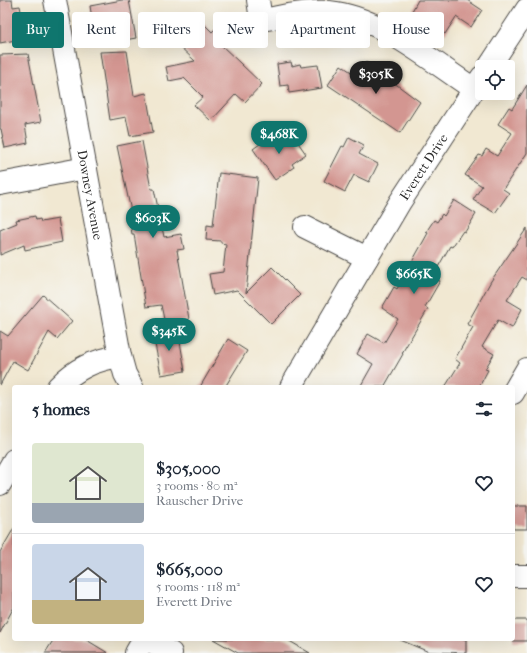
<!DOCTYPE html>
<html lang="en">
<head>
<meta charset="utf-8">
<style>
  :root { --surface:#fff; --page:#f6f6f7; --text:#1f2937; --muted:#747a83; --line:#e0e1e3; --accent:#0f766e }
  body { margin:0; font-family:"IM FELL French Canon",serif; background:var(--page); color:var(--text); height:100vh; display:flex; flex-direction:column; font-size:15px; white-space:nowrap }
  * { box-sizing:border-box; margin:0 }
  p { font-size:13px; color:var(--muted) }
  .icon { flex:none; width:22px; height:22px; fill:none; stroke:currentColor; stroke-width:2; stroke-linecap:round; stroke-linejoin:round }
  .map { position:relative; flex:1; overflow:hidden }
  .drawer { position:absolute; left:12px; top:385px; width:503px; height:256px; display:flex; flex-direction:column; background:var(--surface); border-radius:4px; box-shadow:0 4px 16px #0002 }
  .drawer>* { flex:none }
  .guide { position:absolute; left:12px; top:12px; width:503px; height:36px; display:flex; gap:8px }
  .tools { position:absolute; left:475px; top:60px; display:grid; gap:8px }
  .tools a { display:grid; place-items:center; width:40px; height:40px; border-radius:4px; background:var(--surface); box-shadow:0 4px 16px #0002; font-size:20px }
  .price { position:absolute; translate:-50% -34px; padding:0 9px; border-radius:14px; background:var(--accent); color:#fff; font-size:13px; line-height:26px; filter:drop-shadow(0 1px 2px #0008) }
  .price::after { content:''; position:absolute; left:50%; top:24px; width:12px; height:9px; margin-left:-6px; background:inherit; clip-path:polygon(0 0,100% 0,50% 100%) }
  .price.active { background:#222; color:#fff }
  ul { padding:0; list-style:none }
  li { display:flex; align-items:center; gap:12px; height:100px; padding:0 20px }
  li+li { border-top:1px solid var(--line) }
  li span { display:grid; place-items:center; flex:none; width:112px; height:80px; border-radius:4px; color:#555 }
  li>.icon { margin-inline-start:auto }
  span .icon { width:48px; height:48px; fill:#fffc; stroke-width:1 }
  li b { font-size:17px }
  h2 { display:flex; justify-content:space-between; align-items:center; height:48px; padding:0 20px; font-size:17px }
  .tag { padding:0 14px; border-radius:4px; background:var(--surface); box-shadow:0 4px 16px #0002; font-size:14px; line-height:36px }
  .tag.active { background:var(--accent); color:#fff }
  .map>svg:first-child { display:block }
  .building { fill:#d39691 }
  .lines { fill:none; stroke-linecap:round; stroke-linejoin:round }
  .minor-casing { stroke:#494744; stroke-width:24 }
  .minor { stroke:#fff; stroke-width:22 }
  .labels { text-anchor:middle; stroke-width:4; stroke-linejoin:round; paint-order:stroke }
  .street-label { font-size:13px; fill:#2b2b2b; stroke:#f6f6f2 }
</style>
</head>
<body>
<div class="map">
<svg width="527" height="653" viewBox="0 0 527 653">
  <rect width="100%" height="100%" fill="#f6f6f2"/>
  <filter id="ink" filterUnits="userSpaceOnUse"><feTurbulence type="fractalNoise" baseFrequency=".025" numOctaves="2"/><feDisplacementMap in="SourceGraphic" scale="8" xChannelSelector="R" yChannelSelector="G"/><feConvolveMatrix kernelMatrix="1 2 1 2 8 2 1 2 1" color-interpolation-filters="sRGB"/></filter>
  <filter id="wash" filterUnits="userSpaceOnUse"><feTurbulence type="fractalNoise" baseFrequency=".012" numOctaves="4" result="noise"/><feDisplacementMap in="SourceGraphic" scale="16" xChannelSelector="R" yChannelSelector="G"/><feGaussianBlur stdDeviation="0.9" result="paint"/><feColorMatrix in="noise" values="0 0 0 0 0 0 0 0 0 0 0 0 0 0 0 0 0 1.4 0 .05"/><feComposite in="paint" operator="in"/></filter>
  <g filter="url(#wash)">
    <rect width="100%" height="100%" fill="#f1e8d2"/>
    <g id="blocks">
      <path class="building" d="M0 0H12L13 7 20 6 26 38 0 43Z
        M122 0H129L136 38 113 42 110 22 93 25 90 6Z
        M418 0H467L482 10 471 27 456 17 445 34 412 11Z
        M199 19 212 32 215 29 225 39 220 44 262 84 245 102 236 94 211 121 194 105 203 97 184 78 169 81 166 67 195 61 176 43Z
        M127 51 134 96 146 93 153 132 130 136 126 117 110 120 100 52Z
        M28 54 41 122 25 125 28 143 5 148 1 129H0V55Z
        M291 62 292 66 300 64 301 67 318 65 322 88 289 93 288 85 280 86 277 64Z
        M366 62 420 102 400 133 328 85 341 65 357 76Z
        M527 85V153L503 189 509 193 495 213 473 200 482 186 465 175 479 155 482 156 486 149 497 156 512 133 498 124 509 107 512 109Z
        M292 134 306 154 292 164 294 167 275 180 253 149 271 136 278 145Z
        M349 137 364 145 359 154 378 164 369 182 354 175 345 192 324 181 342 146 344 147Z
        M142 141 151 189H154L164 237 181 234 184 249 177 250 189 319 165 324 161 305 146 307 134 234H132L129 216H132L117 146Z
        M219 173 258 178 246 293 272 267 300 295 271 324 237 290 213 295 209 274 223 272 226 244 221 243V241L206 240 207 225 213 226Z
        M454 200 476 214 465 232 463 231 452 247 450 246 433 276 440 281 425 307 428 309 402 353 403 354 384 387H360L373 364 357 354 368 334 384 343 398 319 382 308 394 287 397 289 428 233 426 232 434 220 437 222 442 214 444 216Z
        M35 216 36 220 40 219 41 222 58 219 62 242 25 250 24 245 0 255V230L17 223 16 220Z
        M527 228V280L522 277 507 300 522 309 512 328 498 320 482 347 494 354 485 369 488 370 479 387H445L460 363 455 359 473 327 467 324 491 281Z
        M43 295 72 321 57 339 49 332 28 370 13 361 0 385V331L8 336Z
        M178 330 185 371 161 375 153 334Z
        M228 339 247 351 225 387H200Z
        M513 506H527V529H513Z
        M14 528V607L0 633V552Z
        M513 620H527V641H513Z
        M54 639H85L108 653H45Z
        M213 639H286L310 653H238Z
        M398 639H466V653L429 652Z"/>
    </g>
  </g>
  <g filter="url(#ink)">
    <use href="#blocks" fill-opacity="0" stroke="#494744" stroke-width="1"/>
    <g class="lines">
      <g class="minor-casing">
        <g id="minor">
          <path id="s1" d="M55 0 120 356 125 374 132 387"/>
          <path d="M258 0 261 20C286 16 312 9 337 13 383 20 434 63 474 89"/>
          <path d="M489 67 527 9"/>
          <path d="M0 184 86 168"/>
          <path d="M305 227 367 258"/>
          <path d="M58 387C76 368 95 360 120 356"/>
          <path id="s2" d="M291 387 400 202 482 77"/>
          <path d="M513 393 527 369"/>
          <path d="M0 484 14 460"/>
          <path d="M513 576H527"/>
          <path d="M147 639 171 653"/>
          <path d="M136 653 144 639"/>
        </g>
      </g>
      <use href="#minor" class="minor"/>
    </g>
  </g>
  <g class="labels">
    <g class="street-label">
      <text dy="5" stroke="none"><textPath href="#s2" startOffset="257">Everett Drive</textPath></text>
      <text dy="5" stroke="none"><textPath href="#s1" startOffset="198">Downey Avenue</textPath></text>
    </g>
  </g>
</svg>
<div class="tools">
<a><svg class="icon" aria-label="locate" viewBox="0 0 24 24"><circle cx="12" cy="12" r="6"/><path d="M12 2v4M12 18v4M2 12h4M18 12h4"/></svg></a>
</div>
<b class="price active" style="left:376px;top:95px">$305K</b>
<b class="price" style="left:279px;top:155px">$468K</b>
<b class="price" style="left:153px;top:239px">$603K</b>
<b class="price" style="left:414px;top:295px">$665K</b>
<b class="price" style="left:169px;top:352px">$345K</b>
<div class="guide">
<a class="tag active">Buy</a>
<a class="tag">Rent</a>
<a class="tag">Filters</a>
<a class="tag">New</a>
<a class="tag">Apartment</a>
<a class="tag">House</a>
</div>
<section class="drawer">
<h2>5 homes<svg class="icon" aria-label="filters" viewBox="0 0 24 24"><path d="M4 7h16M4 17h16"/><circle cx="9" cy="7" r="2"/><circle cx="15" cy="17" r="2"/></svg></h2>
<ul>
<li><span style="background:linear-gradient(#dfe7d0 75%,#9aa5b1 0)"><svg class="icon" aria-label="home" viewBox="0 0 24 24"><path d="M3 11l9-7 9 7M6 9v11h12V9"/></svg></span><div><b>$305,000</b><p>3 rooms · 80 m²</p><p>Rauscher Drive</p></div><svg class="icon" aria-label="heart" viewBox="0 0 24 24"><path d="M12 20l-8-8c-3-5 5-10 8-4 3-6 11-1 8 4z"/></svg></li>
<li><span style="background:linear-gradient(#c9d6e8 70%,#c2b280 0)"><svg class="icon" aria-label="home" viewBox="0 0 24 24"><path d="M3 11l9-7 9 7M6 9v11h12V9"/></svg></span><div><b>$665,000</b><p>5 rooms · 118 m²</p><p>Everett Drive</p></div><svg class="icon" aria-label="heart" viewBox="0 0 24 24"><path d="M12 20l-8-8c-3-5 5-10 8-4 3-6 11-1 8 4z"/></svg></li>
</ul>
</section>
</div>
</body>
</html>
